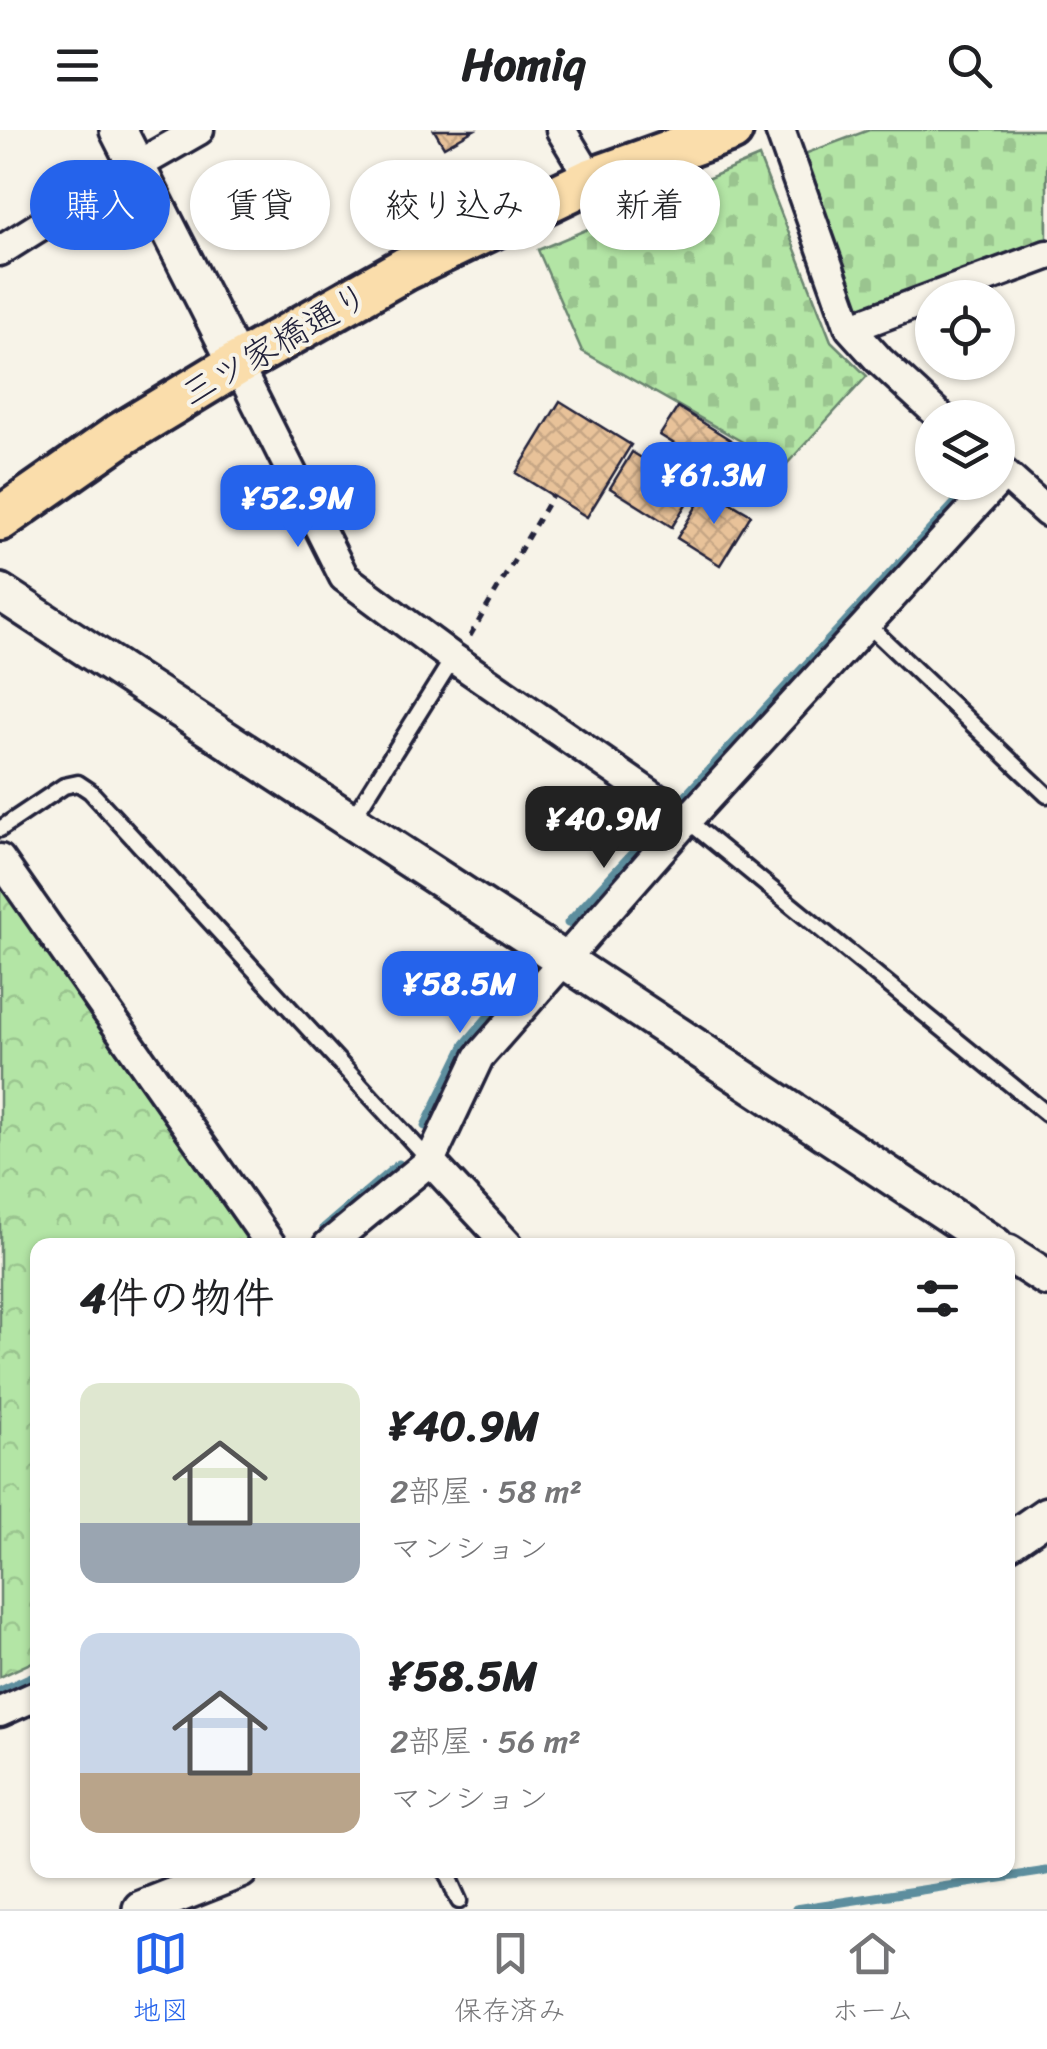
<!DOCTYPE html>
<html lang="ja">
<head>
<meta charset="utf-8">
<style>
  :root { --surface:#fff; --page:#f6f6f6; --text:#202124; --muted:#757577; --line:#e0e0e0; --accent:#2563eb }
  body { margin:0; font-family:Sriracha,"Klee One",sans-serif; background:var(--page); color:var(--text); height:100vh; display:flex; flex-direction:column; font-size:38px; white-space:nowrap }
  * { box-sizing:border-box; margin:0 }
  p { font-size:32px; color:var(--muted) }
  .icon { flex:none; width:55px; height:55px; fill:none; stroke:currentColor; stroke-width:2; stroke-linecap:round; stroke-linejoin:round }
  .map { position:relative; flex:1; overflow:hidden }
  .drawer { position:absolute; left:30px; top:1108px; width:985px; height:640px; display:flex; flex-direction:column; background:var(--surface); border-radius:20px; box-shadow:0 2px 8px #0004 }
  .drawer>* { flex:none }
  .banner { position:absolute; left:30px; top:30px; width:988px; height:90px; display:flex; gap:20px }
  .buttons { position:absolute; left:915px; top:150px; display:grid; gap:20px }
  .buttons a { display:grid; place-items:center; width:100px; height:100px; border-radius:50%; background:var(--surface); box-shadow:0 2px 8px #0004; font-size:50px }
  .price { position:absolute; translate:-50% -85px; padding:0 22px; border-radius:20px; background:var(--accent); color:#fff; font-size:32px; line-height:65px; filter:drop-shadow(0 2px 5px #0008) }
  .price::after { content:''; position:absolute; left:50%; top:60px; width:30px; height:22px; margin-left:-15px; background:inherit; clip-path:polygon(0 0,100% 0,50% 100%) }
  .price.on { background:#222; color:#fff }
  ul { padding:0; list-style:none }
  li { display:flex; align-items:center; gap:30px; height:250px; padding:0 50px }
  li span { display:grid; place-items:center; flex:none; width:280px; height:200px; border-radius:20px; color:#555 }
  li>.icon { margin-inline-start:auto }
  span .icon { width:120px; height:120px; fill:#fffc; stroke-width:1 }
  li b { font-size:42px }
  h2 { display:flex; justify-content:space-between; align-items:center; height:120px; padding:0 50px; font-size:42px }
  .chip { padding:0 35px; border-radius:45px; background:var(--surface); box-shadow:0 2px 8px #0004; font-size:35px; line-height:90px }
  .chip.on { background:var(--accent); color:#fff }
  header { display:flex; justify-content:space-between; align-items:center; height:130px; padding:0 50px; background:var(--surface); font-size:45px; font-weight:700 }
  .tab-bar { display:flex; justify-content:space-around; align-items:center; height:140px; border-top:2px solid var(--line); background:var(--surface); font-size:28px; color:var(--muted) }
  .tab-bar a { display:grid; justify-items:center; gap:5px }
  .tab-bar .on { color:var(--accent) }
  .map>svg:first-child { display:block }
  .forest { fill:url(#forest-crowns); stroke:#6a8470; stroke-width:2.5 }
  .cemetery { fill:url(#cemetery-stones); stroke:#6a8470; stroke-width:2.5 }
  .lines { fill:none; stroke-linecap:round; stroke-linejoin:round }
  .stream { stroke:#5d8e9e; stroke-width:9 }
  .building { fill:url(#building-cross-hatch); stroke:#22223b; stroke-width:2.5 }
  .service-casing { stroke:#22223b; stroke-width:21 }
  .minor-casing { stroke:#22223b; stroke-width:35 }
  .tertiary-casing { stroke:#22223b; stroke-width:42 }
  .primary-casing { stroke:#22223b; stroke-width:50 }
  .path { stroke:#22223b; stroke-width:5; stroke-dasharray:8 8; stroke-linecap:butt }
  .service { stroke:#f7f3e8; stroke-width:14 }
  .minor { stroke:#f7f3e8; stroke-width:28 }
  .tertiary { stroke:#f7f3e8; stroke-width:35 }
  .primary { stroke:#faddab; stroke-width:42 }
  .labels { text-anchor:middle; stroke-width:8; stroke-linejoin:round; paint-order:stroke }
  .street-label { font-size:35px; fill:#22223b; stroke:#f7f3e8 }
</style>
</head>
<body>
<header><svg class="icon" aria-label="menu" viewBox="0 0 24 24"><path d="M4 6h16M4 12h16M4 18h16"/></svg>Homiq<svg class="icon" aria-label="search" viewBox="0 0 24 24"><circle cx="10" cy="10" r="6"/><path d="M15 15l6 6"/></svg></header>
<div class="map">
<svg width="1047" height="1779" viewBox="0 0 1047 1779">
  <defs>
    <pattern id="forest-crowns" width="20" height="18" patternUnits="userSpaceOnUse" patternTransform="scale(2.5)"><rect width="20" height="18" fill="#b3e5a5"/><path d="M2 6a3 3 0 1 1 6 0M12 15a3 3 0 1 1 6 0" fill="none" stroke="#9ac48f"/></pattern>
    <pattern id="cemetery-stones" width="16" height="16" patternUnits="userSpaceOnUse" patternTransform="scale(2.5)"><rect width="16" height="16" fill="#b3e5a5"/><path d="M2 7V4a2 2 0 0 1 4 0v3zM10 15v-3a2 2 0 0 1 4 0v3z" fill="#9ac48f"/></pattern>
    <pattern id="building-cross-hatch" width="8" height="8" patternUnits="userSpaceOnUse" patternTransform="scale(2.5)"><rect width="8" height="8" fill="#e8c299"/><path d="M0 0l8 8M0 8l8-8" fill="none" stroke="#c7a685"/></pattern>
  </defs>
  <rect width="100%" height="100%" fill="#f7f3e8"/>
  <filter id="ink" filterUnits="userSpaceOnUse"><feTurbulence type="fractalNoise" baseFrequency=".01" numOctaves="2"/><feDisplacementMap in="SourceGraphic" scale="20" xChannelSelector="R" yChannelSelector="G"/><feConvolveMatrix kernelMatrix="1 2 1 2 8 2 1 2 1" color-interpolation-filters="sRGB"/></filter>
  <g filter="url(#ink)">
    <path class="forest" d="M0 756 251 1115H38L37 1530 0 1547Z"/>
    <path class="cemetery" d="M869 0H1047V112L865 182 854 178 803 32 807 23Z
      M759 27 831 211 867 246 785 336 582 221 538 120Z"/>
    <g class="lines">
      <path class="stream" d="M568 793 969 358
        M425 996 465 914 521 848
        M324 1098 399 1034
        M0 1561 38 1544
        M796 1779 1047 1741"/>
    </g>
    <path class="building" d="M434 0H474L444 17Z
      M560 271 631 315 587 387 516 343Z
      M678 277 756 326 739 354 660 305Z
      M632 322 694 361 672 397 610 358Z
      M707 359 751 385 720 435 677 408Z"/>
    <g class="lines">
      <g class="service-casing">
        <path id="service" d="M867 494 1047 665
          M353 688 453 528
          M687 690 1047 984
          M0 699 64 656 78 653 90 661 430 1031
          M445 1740 459 1771"/>
      </g>
      <g class="minor-casing">
        <path id="minor" d="M561 0 591 50
          M780 0 850 198 879 230 942 288
          M0 121 136 36 199 0
          M850 198 1047 125
          M237 234 344 447 453 528 687 690
          M998 338 1047 382
          M0 729 271 1115
          M430 1031 508 1115
          M328 1115 430 1031 479 927 687 690 997 352
          M0 1582 38 1565"/>
      </g>
      <g class="tertiary-casing">
        <path id="tertiary" d="M118 0 237 234
          M0 462 564 830 995 1115
          M1008 1123 1047 1148
          M1008 1412 1047 1385
          M141 1779 240 1740"/>
      </g>
      <g class="primary-casing">
        <path id="primary" d="M0 389 120 305 237 234 405 139 591 50 731 0"/>
      </g>
      <path class="path" d="M470 506 552 366"/>
      <use href="#service" class="service"/>
      <use href="#minor" class="minor"/>
      <use href="#tertiary" class="tertiary"/>
      <use href="#primary" class="primary"/>
    </g>
  </g>
  <g class="labels">
    <g class="street-label">
      <text transform="translate(275 214) rotate(-30)" y="12">三ツ家橋通り</text>
    </g>
  </g>
</svg>
<div class="buttons">
<a><svg class="icon" aria-label="locate" viewBox="0 0 24 24"><circle cx="12" cy="12" r="6"/><path d="M12 2v4M12 18v4M2 12h4M18 12h4"/></svg></a>
<a><svg class="icon" aria-label="layers" viewBox="0 0 24 24"><path d="M12 4l9 5-9 5-9-5zM3 14l9 5 9-5"/></svg></a>
</div>
<b class="price" style="left:714px;top:397px">¥61.3M</b>
<b class="price" style="left:298px;top:420px">¥52.9M</b>
<b class="price on" style="left:604px;top:741px">¥40.9M</b>
<b class="price" style="left:460px;top:906px">¥58.5M</b>
<div class="banner">
<a class="chip on">購入</a>
<a class="chip">賃貸</a>
<a class="chip">絞り込み</a>
<a class="chip">新着</a>
</div>
<section class="drawer">
<h2>4件の物件<svg class="icon" aria-label="filters" viewBox="0 0 24 24"><path d="M4 7h16M4 17h16"/><circle cx="9" cy="7" r="2"/><circle cx="15" cy="17" r="2"/></svg></h2>
<ul>
<li><span style="background:linear-gradient(#dfe7d0 70%,#9aa5b1 0)"><svg class="icon" aria-label="home" viewBox="0 0 24 24"><path d="M3 11l9-7 9 7M6 9v11h12V9"/></svg></span><div><b>¥40.9M</b><p>2部屋 · 58 m²</p><p>マンション</p></div></li>
<li><span style="background:linear-gradient(#c9d6e8 70%,#b9a48a 0)"><svg class="icon" aria-label="home" viewBox="0 0 24 24"><path d="M3 11l9-7 9 7M6 9v11h12V9"/></svg></span><div><b>¥58.5M</b><p>2部屋 · 56 m²</p><p>マンション</p></div></li>
</ul>
</section>
</div>
<nav class="tab-bar">
<a class="on"><svg class="icon" aria-label="map" viewBox="0 0 24 24"><path d="M3 6l6-2 6 2 6-2v14l-6 2-6-2-6 2zM9 4v14M15 6v14"/></svg>地図</a>
<a><svg class="icon" aria-label="saved" viewBox="0 0 24 24"><path d="M7 4h10v16l-5-4-5 4z"/></svg>保存済み</a>
<a><svg class="icon" aria-label="home" viewBox="0 0 24 24"><path d="M3 11l9-7 9 7M6 9v11h12V9"/></svg>ホーム</a>
</nav>
</body>
</html>
